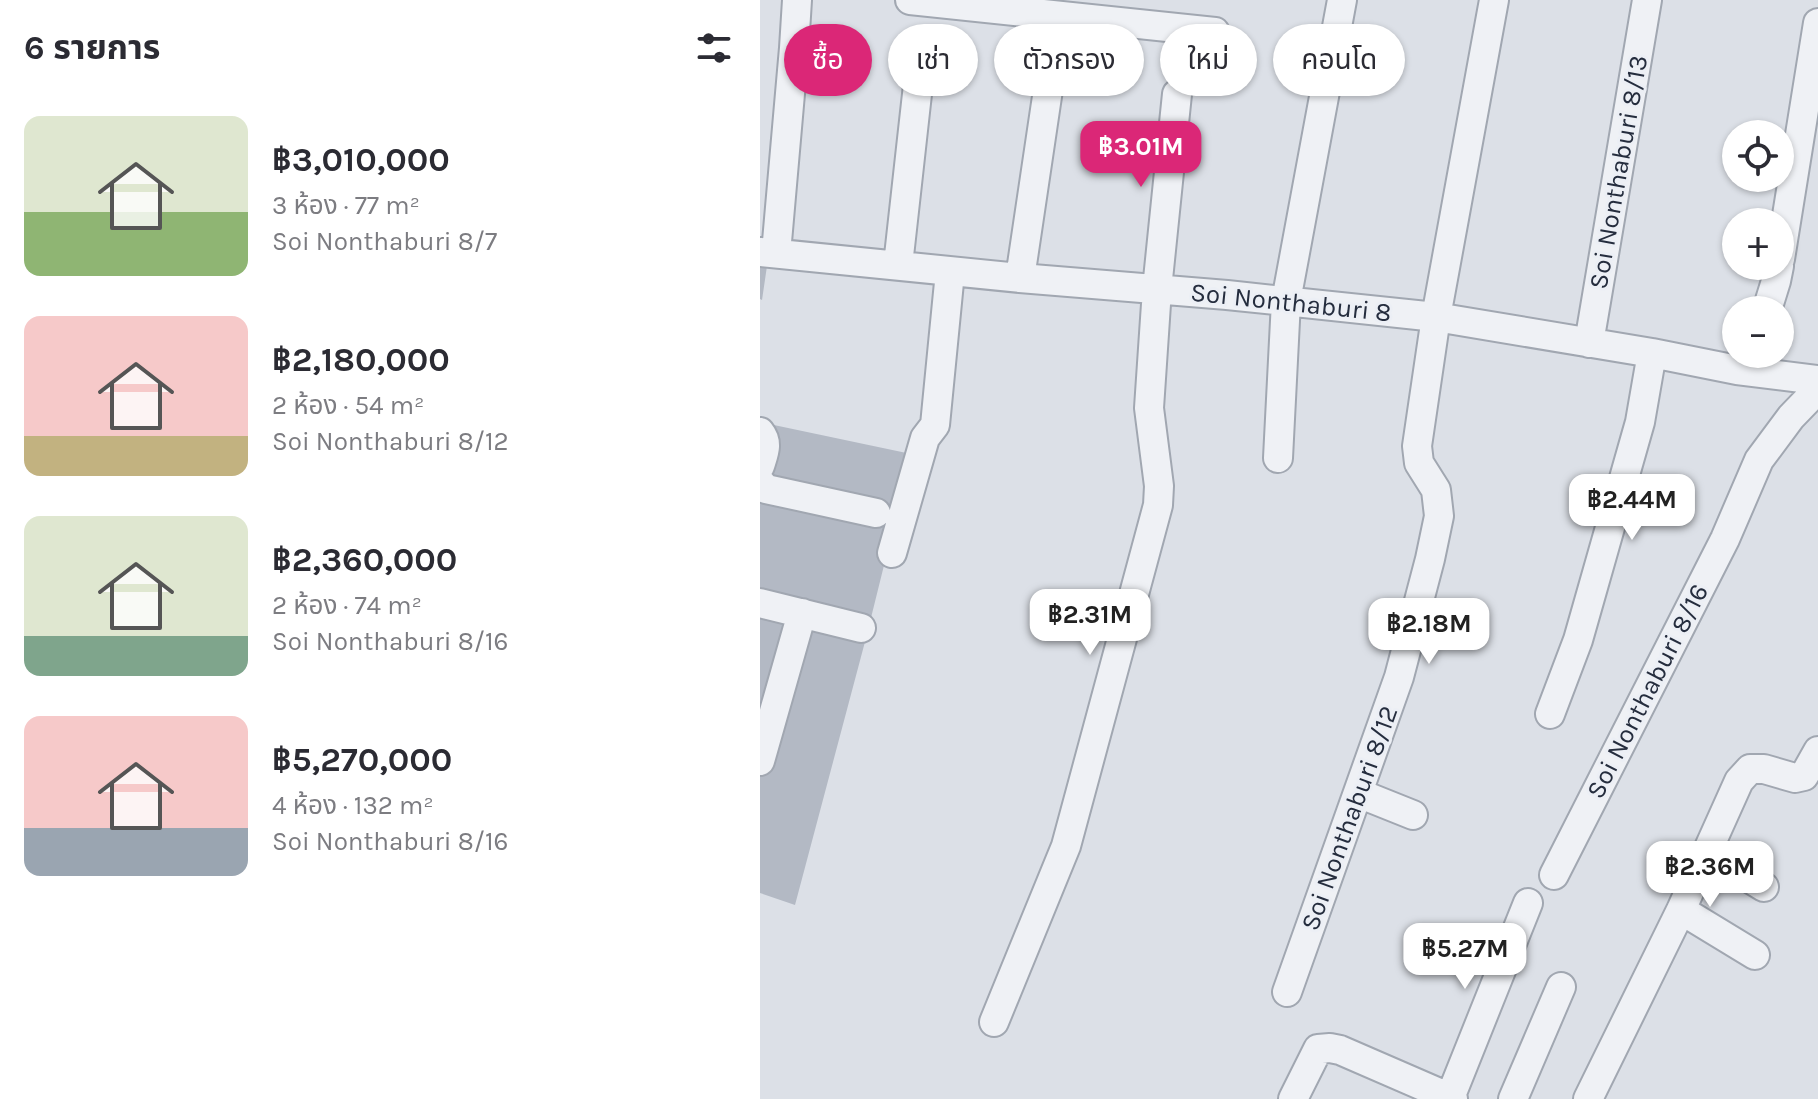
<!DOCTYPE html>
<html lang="th">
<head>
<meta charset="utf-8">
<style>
  :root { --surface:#fff; --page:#f2f2f3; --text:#2b2b33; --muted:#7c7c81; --accent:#db2777 }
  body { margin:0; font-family:Karla,"Noto Sans Thai",sans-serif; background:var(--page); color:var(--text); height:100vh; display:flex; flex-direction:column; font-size:30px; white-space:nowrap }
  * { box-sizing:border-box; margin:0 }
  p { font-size:26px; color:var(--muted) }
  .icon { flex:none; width:44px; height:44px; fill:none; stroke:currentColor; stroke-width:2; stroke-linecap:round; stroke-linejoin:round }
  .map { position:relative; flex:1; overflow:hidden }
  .panel { display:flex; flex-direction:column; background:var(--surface); width:760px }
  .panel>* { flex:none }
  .hud { position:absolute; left:24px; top:24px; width:760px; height:72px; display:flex; gap:16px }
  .controls { position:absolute; left:962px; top:120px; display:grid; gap:16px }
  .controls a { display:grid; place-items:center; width:72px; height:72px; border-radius:50%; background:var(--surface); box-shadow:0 2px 6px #0004; font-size:40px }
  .price { position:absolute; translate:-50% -68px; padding:0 18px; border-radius:16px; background:#fff; color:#222; font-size:26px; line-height:52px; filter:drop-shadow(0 2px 4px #0008) }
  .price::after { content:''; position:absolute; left:50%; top:48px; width:24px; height:18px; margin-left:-12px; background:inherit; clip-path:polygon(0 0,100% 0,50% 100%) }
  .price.on { background:var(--accent); color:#fff }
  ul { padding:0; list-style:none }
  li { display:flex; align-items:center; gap:24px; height:200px; padding:0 24px }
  li span { display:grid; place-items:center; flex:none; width:224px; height:160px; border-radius:16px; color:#555 }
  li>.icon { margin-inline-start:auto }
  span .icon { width:96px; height:96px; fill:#fffc; stroke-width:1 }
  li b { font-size:34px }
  h2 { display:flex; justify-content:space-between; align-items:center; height:96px; padding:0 24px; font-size:34px }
  .tag { padding:0 28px; border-radius:36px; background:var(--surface); box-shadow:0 2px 6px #0004; font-size:28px; line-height:72px }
  .tag.on { background:var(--accent); color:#fff }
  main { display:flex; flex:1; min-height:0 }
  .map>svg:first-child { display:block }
  .building { fill:#b3b9c4 }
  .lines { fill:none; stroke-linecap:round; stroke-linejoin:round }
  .minor-casing { stroke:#a1a7b1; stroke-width:32 }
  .minor { stroke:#eff1f5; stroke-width:28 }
  .labels { text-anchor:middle; stroke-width:6; stroke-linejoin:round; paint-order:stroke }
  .street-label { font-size:26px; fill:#252d3e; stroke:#eceff5 }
</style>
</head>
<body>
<main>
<section class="panel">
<h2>6 รายการ<svg class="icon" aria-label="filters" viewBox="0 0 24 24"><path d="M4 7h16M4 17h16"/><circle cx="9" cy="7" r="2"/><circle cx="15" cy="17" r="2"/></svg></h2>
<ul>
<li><span style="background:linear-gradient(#dfe7d0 60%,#8fb573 0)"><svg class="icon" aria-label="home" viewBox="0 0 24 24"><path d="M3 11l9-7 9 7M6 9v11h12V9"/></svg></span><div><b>฿3,010,000</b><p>3 ห้อง · 77 m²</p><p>Soi Nonthaburi 8/7</p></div></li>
<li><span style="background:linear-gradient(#f6c9c9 75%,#c2b280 0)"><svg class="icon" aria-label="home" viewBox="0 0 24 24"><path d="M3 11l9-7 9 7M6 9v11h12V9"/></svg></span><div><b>฿2,180,000</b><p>2 ห้อง · 54 m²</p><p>Soi Nonthaburi 8/12</p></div></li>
<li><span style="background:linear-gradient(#dfe7d0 75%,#7fa58c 0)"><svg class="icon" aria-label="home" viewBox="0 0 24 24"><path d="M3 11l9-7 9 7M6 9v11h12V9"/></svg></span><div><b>฿2,360,000</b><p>2 ห้อง · 74 m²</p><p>Soi Nonthaburi 8/16</p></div></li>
<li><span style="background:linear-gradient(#f6c9c9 70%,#9aa5b1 0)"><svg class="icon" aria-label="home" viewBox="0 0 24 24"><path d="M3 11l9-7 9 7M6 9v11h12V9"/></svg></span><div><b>฿5,270,000</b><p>4 ห้อง · 132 m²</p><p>Soi Nonthaburi 8/16</p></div></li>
</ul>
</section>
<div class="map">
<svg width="1058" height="1099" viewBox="0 0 1058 1099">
  <rect width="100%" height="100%" fill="#dce0e7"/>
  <path class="building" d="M0 266H7L2 300 0 299Z
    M0 422 156 455 133 529 106 638 35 905 0 893Z"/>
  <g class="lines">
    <g class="minor-casing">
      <path id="minor" d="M150 0 455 32
        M0 252 260 278 467 295 676 317 892 353 977 370 1058 380
        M16 253 34 48 37 0
        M1020 259 1058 23
        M138 265 160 67
        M260 278 289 83
        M1007 310 1016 281 1019 266
        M829 343 887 0
        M0 432C9 443 4 453 0 466
        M518 458 526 301 582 0
        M0 482 6 489 116 513
        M132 553 165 438 175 425 190 272
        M0 603 101 628
        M790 714 818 640 880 422 892 353
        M0 761 42 613
        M598 793 653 815
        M947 852 1004 887
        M794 875 965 539 999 460 1031 417 1058 389
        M921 910 995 955
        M527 992 639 677 670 559 679 516 676 490 659 463 657 446 676 317 734 0
        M234 1022 306 846 398 505 399 486 389 408 397 289 417 94
        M690 1098 768 903
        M533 1099 558 1049 570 1048 580 1050 693 1099
        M753 1099 801 987
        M828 1099 921 910 979 781 990 769H1004L1035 778 1044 776 1058 751"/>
    </g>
    <use href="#minor" class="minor"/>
  </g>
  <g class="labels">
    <g class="street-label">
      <text transform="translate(858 172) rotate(-80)" y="9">Soi Nonthaburi 8/13</text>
      <text transform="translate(531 302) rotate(6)" y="9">Soi Nonthaburi 8</text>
      <text transform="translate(887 691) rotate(-63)" y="9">Soi Nonthaburi 8/16</text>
      <text transform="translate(589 818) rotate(-70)" y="9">Soi Nonthaburi 8/12</text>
    </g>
  </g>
</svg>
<div class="controls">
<a><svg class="icon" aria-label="locate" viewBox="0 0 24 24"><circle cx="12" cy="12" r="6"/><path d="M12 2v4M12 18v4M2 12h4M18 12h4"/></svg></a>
<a>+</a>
<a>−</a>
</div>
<b class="price on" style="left:381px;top:189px">฿3.01M</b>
<b class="price" style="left:872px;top:542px">฿2.44M</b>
<b class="price" style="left:330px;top:657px">฿2.31M</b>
<b class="price" style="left:669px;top:666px">฿2.18M</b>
<b class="price" style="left:950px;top:909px">฿2.36M</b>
<b class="price" style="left:705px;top:991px">฿5.27M</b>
<div class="hud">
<a class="tag on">ซื้อ</a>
<a class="tag">เช่า</a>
<a class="tag">ตัวกรอง</a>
<a class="tag">ใหม่</a>
<a class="tag">คอนโด</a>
</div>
</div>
</main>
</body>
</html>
